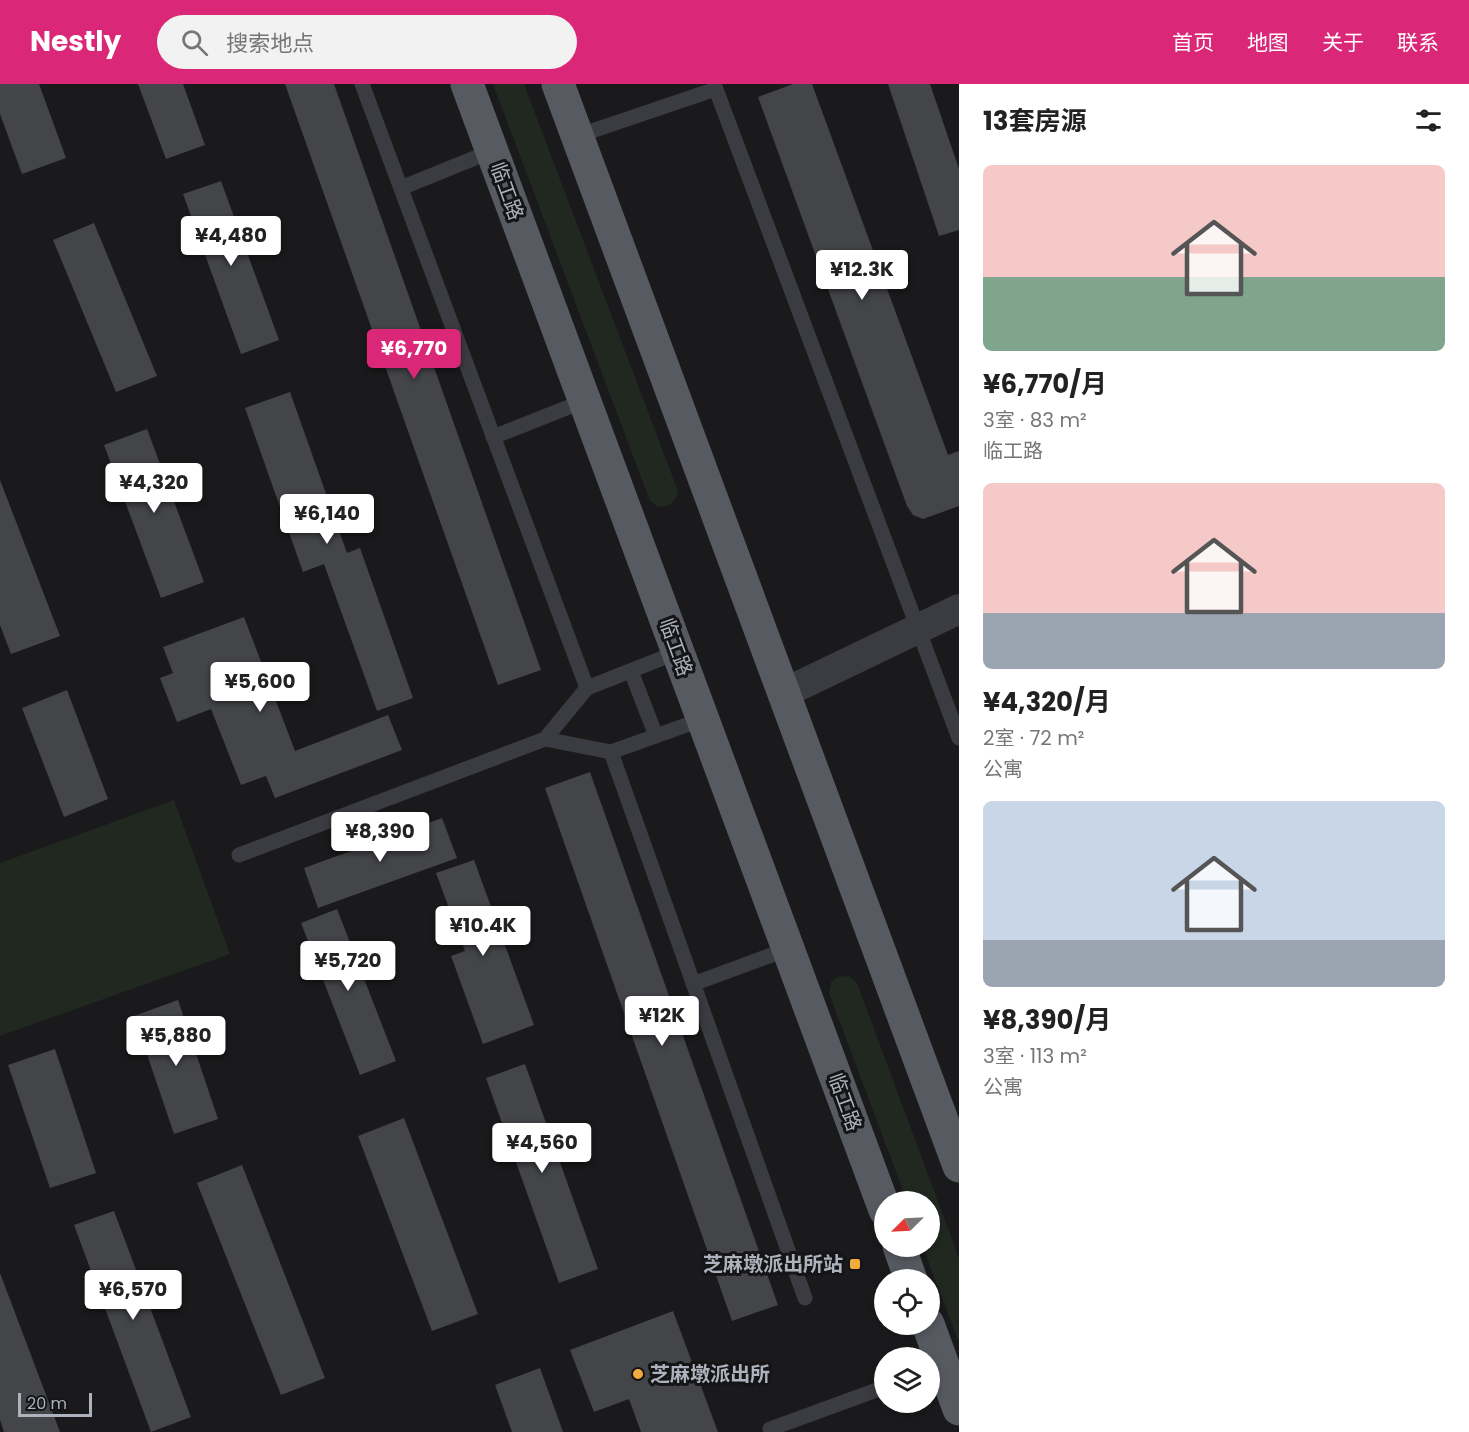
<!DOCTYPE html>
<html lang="zh">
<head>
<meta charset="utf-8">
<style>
  :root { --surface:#fff; --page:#f2f2f2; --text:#222; --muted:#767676; --accent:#db2777 }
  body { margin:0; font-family:Poppins,"Noto Sans SC",sans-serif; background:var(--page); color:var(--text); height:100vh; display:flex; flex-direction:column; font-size:22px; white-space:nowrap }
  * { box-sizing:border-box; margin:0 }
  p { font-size:20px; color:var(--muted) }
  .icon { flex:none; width:33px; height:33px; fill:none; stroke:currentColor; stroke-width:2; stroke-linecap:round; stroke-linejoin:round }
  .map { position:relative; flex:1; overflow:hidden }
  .panel { display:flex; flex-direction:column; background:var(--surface); width:510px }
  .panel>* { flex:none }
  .needle { width:39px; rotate:246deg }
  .fabs { position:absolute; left:874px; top:1107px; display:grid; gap:12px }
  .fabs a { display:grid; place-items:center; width:66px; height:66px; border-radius:50%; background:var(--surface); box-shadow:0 3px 9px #0003; font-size:30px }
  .scale { position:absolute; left:18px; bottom:15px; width:74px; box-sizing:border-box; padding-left:6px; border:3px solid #adb2bc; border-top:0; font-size:16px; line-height:21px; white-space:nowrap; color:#adb2bc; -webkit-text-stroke:4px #151517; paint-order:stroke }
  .price { position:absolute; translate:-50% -51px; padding:0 14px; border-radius:6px; background:#fff; color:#222; font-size:20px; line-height:39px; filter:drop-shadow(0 2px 3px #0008) }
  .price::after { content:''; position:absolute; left:50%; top:36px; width:18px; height:14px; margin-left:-9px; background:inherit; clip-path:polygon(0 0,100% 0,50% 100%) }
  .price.current { background:var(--accent); color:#fff }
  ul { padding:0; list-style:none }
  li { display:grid; align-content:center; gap:12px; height:318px; padding:0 24px }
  li span { display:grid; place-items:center; height:186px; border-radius:9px; color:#555 }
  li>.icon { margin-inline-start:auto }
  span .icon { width:108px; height:108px; fill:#fffc; stroke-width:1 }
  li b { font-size:26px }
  h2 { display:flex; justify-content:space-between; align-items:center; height:72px; padding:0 24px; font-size:26px }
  header { display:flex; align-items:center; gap:36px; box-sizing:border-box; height:84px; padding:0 30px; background:var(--accent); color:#fff }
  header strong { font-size:28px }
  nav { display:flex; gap:33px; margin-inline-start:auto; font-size:21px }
  .search { width:420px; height:54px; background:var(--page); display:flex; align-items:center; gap:15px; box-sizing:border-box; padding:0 21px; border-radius:33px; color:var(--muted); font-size:22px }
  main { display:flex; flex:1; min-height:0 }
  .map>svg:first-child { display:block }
  .green { fill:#202820 }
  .building { fill:#444549 }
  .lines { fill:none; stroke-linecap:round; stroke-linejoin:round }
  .lane { stroke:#3b3c41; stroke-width:15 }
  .street { stroke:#3b3c41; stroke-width:30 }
  .primary { stroke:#575a60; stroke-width:33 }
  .poi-dot { fill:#f3ab3b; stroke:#151517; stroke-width:2 }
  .labels { text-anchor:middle; stroke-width:6; stroke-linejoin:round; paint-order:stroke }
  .street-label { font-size:20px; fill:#adb2bc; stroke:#151517 }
  .poi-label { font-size:20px; font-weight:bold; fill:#adb2bc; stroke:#151517; text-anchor:end }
</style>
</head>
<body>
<header>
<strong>Nestly</strong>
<div class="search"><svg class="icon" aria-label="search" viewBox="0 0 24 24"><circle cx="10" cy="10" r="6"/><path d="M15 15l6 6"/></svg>搜索地点</div>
<nav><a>首页</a><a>地图</a><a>关于</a><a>联系</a></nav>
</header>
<main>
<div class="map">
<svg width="959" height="1348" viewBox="0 0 959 1348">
  <rect width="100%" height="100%" fill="#1a1a1c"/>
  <path class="green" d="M493 0H524L678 407C675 419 670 423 658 423L650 417Z
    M174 716 230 870 0 952V779Z
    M839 892 850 893 857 899 959 1174V1259L923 1163 930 1162V1118L907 1117 829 909 831 898Z"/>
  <path class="building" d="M0 0H39L66 74 22 90 0 30Z
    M138 0H183L205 61 166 75Z
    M285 0H334L541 586 498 601Z
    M793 0H812L948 371 959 367V422L923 435 913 431 907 422 758 13Z
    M888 0H930L959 85V146L939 152Z
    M221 97 279 256 241 270 183 110Z
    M94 139 157 292 116 308 53 156Z
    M290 308 347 469 360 464 413 614 377 627 324 480 303 488 245 324Z
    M147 345 204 498 161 514 104 361Z
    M0 396 60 552 11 570 0 541Z
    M244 533 295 667 388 631 402 666 275 714 266 692 241 701 211 625 177 638 160 594 173 589 163 563Z
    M67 606 108 715 64 733 22 624Z
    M590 688 778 1221 732 1237 545 704Z
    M442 734 457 774 318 824 304 784Z
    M474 776 534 941 483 960 451 872 465 867 436 789Z
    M337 825 396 977 360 991 301 839Z
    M178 916 218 1035 174 1050 134 932Z
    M55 965 96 1089 50 1104 8 981Z
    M525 980 598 1185 559 1199 486 994Z
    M404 1034 478 1230 432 1247 358 1052Z
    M242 1081 325 1294 281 1311 197 1099Z
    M114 1127 191 1333 151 1348 74 1141Z
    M0 1189 60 1348H4L0 1336Z
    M673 1227 718 1348H641L629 1315 594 1328 570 1266Z
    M540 1284 563 1348H512L495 1301Z"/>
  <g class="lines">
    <path class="lane" d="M362 0 587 604
      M714 0 959 654
      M577 52 716 5
      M401 104 492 67
      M493 353 584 317
      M678 568 587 604 545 655 611 668 703 635
      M631 587 656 652
      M611 668 805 1214
      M239 771 545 655
      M693 900 788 865
      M770 1345 885 1303"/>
    <path class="street" d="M784 609 959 525"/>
    <path class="primary" d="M467 0 885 1126
      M558 0 959 1082
      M899 1162 911 1196
      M928 1240 959 1325"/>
  </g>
  <g class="poi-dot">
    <rect x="849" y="1174" width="12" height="12" rx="3"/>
    <circle cx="638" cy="1290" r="6"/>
  </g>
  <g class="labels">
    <g class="street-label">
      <text transform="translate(507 107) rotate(70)" y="7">临工路</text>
      <text transform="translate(676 563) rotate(70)" y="7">临工路</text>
      <text transform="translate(845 1018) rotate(70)" y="7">临工路</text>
    </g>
    <g class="poi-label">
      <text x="843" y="1187">芝麻墩派出所站</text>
      <text x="650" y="1297" text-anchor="start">芝麻墩派出所</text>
    </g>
  </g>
</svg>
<div class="fabs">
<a><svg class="needle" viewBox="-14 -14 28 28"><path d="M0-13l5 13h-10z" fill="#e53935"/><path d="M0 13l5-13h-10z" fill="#767676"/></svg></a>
<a><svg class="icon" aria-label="locate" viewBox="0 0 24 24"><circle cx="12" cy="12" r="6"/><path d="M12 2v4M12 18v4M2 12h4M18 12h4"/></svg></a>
<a><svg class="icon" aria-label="layers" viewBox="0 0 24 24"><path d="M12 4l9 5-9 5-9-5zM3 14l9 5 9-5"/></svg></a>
</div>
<div class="scale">20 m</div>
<b class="price" style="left:231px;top:183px">¥4,480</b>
<b class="price" style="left:862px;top:217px">¥12.3K</b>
<b class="price current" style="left:414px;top:296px">¥6,770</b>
<b class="price" style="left:154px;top:430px">¥4,320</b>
<b class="price" style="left:327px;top:461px">¥6,140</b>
<b class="price" style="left:260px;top:629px">¥5,600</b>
<b class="price" style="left:380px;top:779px">¥8,390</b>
<b class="price" style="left:483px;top:873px">¥10.4K</b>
<b class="price" style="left:348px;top:908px">¥5,720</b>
<b class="price" style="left:662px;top:963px">¥12K</b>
<b class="price" style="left:176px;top:983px">¥5,880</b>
<b class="price" style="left:542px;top:1090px">¥4,560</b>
<b class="price" style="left:133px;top:1237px">¥6,570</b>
</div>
<section class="panel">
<h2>13套房源<svg class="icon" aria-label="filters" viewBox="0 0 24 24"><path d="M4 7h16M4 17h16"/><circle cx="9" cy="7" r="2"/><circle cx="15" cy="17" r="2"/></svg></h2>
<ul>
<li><span style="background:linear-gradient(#f6c9c9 60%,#7fa58c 0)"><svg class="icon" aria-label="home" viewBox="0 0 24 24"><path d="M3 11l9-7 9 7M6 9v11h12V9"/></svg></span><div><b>¥6,770/月</b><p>3室 · 83 m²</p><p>临工路</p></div></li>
<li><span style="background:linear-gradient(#f6c9c9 70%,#9aa5b1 0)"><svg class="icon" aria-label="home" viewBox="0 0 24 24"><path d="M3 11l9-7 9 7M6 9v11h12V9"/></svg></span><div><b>¥4,320/月</b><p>2室 · 72 m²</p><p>公寓</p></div></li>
<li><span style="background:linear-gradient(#c9d6e8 75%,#9aa5b1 0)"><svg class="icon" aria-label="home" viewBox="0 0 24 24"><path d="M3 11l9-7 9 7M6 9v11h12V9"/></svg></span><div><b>¥8,390/月</b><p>3室 · 113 m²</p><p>公寓</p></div></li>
</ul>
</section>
</main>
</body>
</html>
